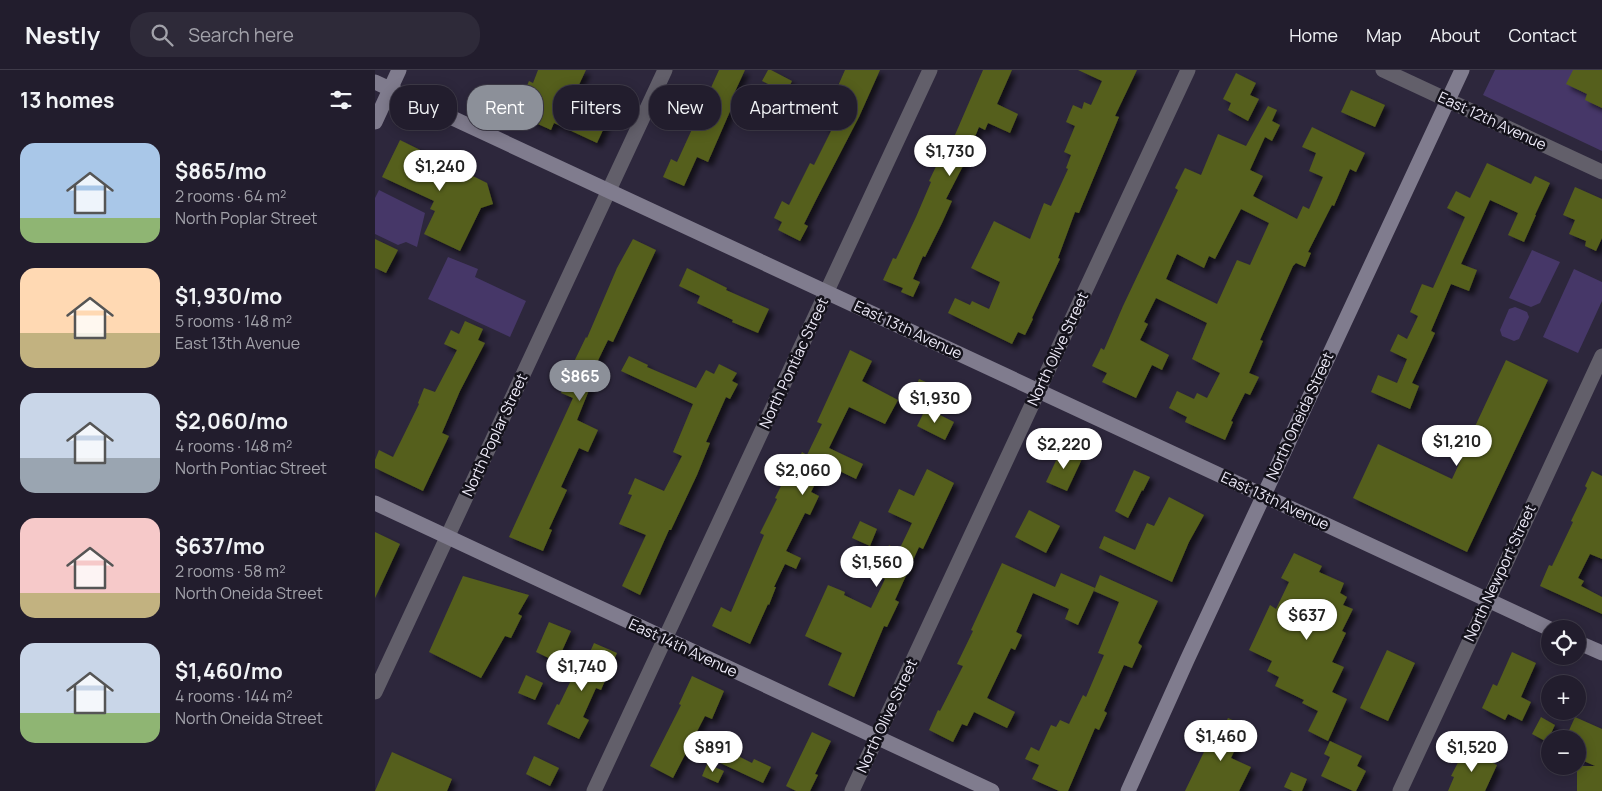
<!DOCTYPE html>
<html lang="en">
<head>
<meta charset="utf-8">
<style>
  :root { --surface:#221d2d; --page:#2e2a39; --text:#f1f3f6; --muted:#a2a2aa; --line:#3f3b49; --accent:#8c9099 }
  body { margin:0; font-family:Manrope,sans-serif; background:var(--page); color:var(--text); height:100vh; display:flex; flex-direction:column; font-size:19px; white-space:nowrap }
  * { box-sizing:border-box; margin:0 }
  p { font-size:16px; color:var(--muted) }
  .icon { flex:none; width:28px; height:28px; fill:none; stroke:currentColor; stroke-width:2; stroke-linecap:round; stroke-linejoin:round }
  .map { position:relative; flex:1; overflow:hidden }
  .details { display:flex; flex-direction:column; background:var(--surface); width:375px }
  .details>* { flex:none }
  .hud { position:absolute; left:15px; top:15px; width:475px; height:45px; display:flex; gap:10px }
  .controls { position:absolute; left:1166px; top:550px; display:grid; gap:10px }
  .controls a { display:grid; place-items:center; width:45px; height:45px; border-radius:50%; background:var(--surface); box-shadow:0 2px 12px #0003,0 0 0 1px var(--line); font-size:25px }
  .price { position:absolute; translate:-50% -42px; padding:0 11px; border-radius:18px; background:#fff; color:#222; font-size:16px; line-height:32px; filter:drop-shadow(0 1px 2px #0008) }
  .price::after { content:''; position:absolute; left:50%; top:30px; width:15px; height:11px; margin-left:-8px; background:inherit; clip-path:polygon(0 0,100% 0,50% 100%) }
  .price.current { background:var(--accent); color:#fff }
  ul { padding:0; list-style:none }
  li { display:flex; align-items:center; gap:15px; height:125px; padding:0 20px }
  li span { display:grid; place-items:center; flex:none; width:140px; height:100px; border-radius:15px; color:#555 }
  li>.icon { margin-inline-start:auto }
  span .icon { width:60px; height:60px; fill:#fffc; stroke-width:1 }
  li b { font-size:21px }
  h2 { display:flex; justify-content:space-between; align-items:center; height:60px; padding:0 20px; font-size:21px }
  .tag { padding:0 18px; border-radius:20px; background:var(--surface); box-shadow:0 2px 12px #0003,0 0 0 1px var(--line); font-size:18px; line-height:45px }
  .tag.current { background:var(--accent); color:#fff }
  header { display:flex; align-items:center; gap:30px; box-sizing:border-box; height:70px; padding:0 25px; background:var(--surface); border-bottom:1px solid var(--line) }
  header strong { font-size:24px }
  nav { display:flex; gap:28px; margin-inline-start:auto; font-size:18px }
  .search { width:350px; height:45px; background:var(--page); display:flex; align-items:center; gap:12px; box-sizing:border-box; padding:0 18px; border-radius:20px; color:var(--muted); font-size:19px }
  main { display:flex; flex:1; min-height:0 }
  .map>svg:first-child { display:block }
  .green { fill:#463768 }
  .building { fill:#555e1c; fill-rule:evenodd; filter:url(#shadow) }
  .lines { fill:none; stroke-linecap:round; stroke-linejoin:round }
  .street { stroke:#625f6a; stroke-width:15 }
  .secondary { stroke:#807c8e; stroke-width:15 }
  .labels { text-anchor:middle; stroke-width:5; stroke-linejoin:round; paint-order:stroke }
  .street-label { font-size:15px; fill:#eeebf9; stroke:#14121b }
</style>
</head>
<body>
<header>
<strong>Nestly</strong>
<div class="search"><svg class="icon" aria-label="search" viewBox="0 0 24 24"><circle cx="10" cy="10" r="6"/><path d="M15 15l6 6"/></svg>Search here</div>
<nav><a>Home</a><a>Map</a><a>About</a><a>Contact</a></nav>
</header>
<main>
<section class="details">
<h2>13 homes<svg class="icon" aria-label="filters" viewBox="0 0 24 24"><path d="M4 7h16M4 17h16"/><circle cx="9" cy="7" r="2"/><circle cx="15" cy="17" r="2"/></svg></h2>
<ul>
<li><span style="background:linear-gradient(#a9c7e8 75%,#8fb573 0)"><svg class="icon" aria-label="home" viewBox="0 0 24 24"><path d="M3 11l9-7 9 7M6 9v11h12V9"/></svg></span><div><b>$865/mo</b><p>2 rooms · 64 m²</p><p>North Poplar Street</p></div></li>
<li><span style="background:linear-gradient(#ffd9b3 65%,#c2b280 0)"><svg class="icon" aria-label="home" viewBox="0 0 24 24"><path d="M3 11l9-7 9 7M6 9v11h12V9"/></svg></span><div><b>$1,930/mo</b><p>5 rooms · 148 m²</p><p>East 13th Avenue</p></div></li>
<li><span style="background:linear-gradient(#c9d6e8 65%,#9aa5b1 0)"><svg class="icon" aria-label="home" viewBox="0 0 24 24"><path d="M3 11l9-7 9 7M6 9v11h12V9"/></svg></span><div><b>$2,060/mo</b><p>4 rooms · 148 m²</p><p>North Pontiac Street</p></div></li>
<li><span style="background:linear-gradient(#f6c9c9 75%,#c2b280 0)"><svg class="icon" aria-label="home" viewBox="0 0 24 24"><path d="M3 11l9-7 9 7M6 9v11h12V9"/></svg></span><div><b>$637/mo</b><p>2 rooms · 58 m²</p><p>North Oneida Street</p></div></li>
<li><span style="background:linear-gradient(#c9d6e8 70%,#8fb573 0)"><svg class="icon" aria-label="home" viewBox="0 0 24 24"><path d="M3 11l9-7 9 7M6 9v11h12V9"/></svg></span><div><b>$1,460/mo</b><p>4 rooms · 144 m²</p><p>North Oneida Street</p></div></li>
</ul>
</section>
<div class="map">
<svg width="1227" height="721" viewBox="0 0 1227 721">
  <defs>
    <filter id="shadow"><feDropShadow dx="4.5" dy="4.5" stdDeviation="2.5" flood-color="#0009"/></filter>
  </defs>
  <rect width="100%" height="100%" fill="#2d273c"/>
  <path class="green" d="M1120 0H1227V81L1108 25Z
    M4 120 50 143 42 177 31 172 23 175 0 164V128Z
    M1157 180 1185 192 1165 233 1156 237 1134 228Z
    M73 187 103 199 100 207 151 231 135 267 53 229Z
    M1199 199 1227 212V231L1203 283 1168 267Z
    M1140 237 1152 242 1154 247 1144 269 1139 271 1127 266 1125 260 1134 239Z"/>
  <path class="building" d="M163 0H211L201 21 224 32 221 39 235 45 222 73 179 53 176 60 154 50 157 45 149 41 153 32 146 29 154 11 158 13Z
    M344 0H370L357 28 360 30 333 92 322 87 309 116 288 107 296 89 302 92Z
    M393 0H396L417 11 411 23 387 11Z
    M470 0H505L484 47 441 130 429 154 433 156 425 171 403 160 407 152 399 148 407 131 414 135 435 93 439 95 456 61 450 58 465 27 459 25Z
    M608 0H637L622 34 643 44 635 63 613 53 610 60 604 57 588 96 571 129 577 131 567 153 550 187 548 186 538 209 545 212 538 227 526 222 528 218 508 210 518 188 521 189 541 147 556 112 554 111 566 86 570 88Z
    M703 0H762L740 46 744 47 704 143 700 142 683 188 685 189 657 248 658 249 650 265 643 262 637 274 573 243 580 228 595 235 597 231 614 239 625 212 596 198 619 151 655 169 669 133 676 136 693 99 691 98 696 85 689 82 700 56 691 52 698 35 707 39 709 32 716 35 727 11Z
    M1198 0H1227V38L1210 30 1212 24 1191 14Z
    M861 3 881 13 875 25 884 29 873 51 853 40 856 33 848 29Z
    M976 20 1010 35 1000 57 966 42Z
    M893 36 902 40 897 51 905 55 897 71 890 67 875 100 888 106 878 126 922 149 928 136 934 139 948 107 934 101 941 83 927 77 937 57 990 83 981 102 975 99 959 136 957 135 933 182 936 183 930 197 921 193 918 196 885 270 888 271 874 303 884 307 875 325 870 323 856 351 858 352 850 370 810 352 812 347 794 338 802 321 819 329 822 323 832 328 845 303 817 289 832 253 781 228 769 252 773 254 765 270 794 285 787 300 777 295 761 328 727 312 732 303 717 296 726 278 729 280 748 236 803 120 800 118 810 98 826 105 843 64 871 76ZM866 139 894 153 875 195 862 190 842 234 791 209 802 184 829 198 834 186 840 189Z
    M25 70 112 113 118 134 106 138 85 181 49 164 60 141 55 139 59 131 7 107Z
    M1112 93 1156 114 1160 106 1175 113 1160 145H1161L1149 172 1133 165 1143 143 1115 130 1086 194 1102 200 1094 221 1076 214 1056 261 1060 263 1037 313 1044 316 1035 339 996 322 1003 305 1022 313 1032 289 1015 281 1023 264 1032 269 1043 246 1035 242 1047 214 1058 218 1090 147 1072 138 1081 121 1095 128Z
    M1200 117 1227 129V168L1221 181 1210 176 1211 171 1194 164 1200 150 1188 145Z
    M0 169 23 180 11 203 0 198Z
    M258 169 281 180 238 272 233 270 212 313 216 315 202 350 223 360 213 382 204 378 186 417 192 420 174 459 177 460 168 481 134 467 198 328 186 323 195 300 211 267 212 268 242 198Z
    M312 198 352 218 351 220 394 239 383 263 357 252 358 250 322 233 325 226 304 216Z
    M90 251 108 259 103 270 110 273 85 321 67 363 74 366 48 421 0 398V390L4 380 18 387 44 334 43 333 49 318 60 322 82 280 69 274 76 260 84 264Z
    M475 280 497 291 487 311 523 330 510 354 474 337 454 378 488 394 481 409 450 394 436 422 444 426 435 445 430 443 411 481 426 488 421 499 410 494 399 517H401L394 535 393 534 375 574 337 556 346 537 356 542 389 465 385 463 402 429 400 428 410 408 413 410 427 382 432 385 447 354 442 352Z
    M254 286 273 295 272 297 321 318 331 300 339 304 344 294 362 303 357 311 363 314 355 329 351 327 331 372 335 373 322 405 296 460H294L265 525 247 516 271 465 244 454 257 425 253 424 260 408 289 421 307 386 298 382 318 334 246 301Z
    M1131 290 1173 310 1092 482 978 428 1003 374 1077 409 1091 379 1078 373 1085 359 1096 365Z
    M544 309 560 316 552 334 536 328Z
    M551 338 579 352 570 370 542 356Z
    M686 380 707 389 692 421 671 412Z
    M552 399 579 413 548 479 544 477 520 530 524 532 512 557 509 556 479 627 453 615 467 583 430 566 453 515 470 522 469 525 496 538 510 509 501 505 514 475 524 480 537 453 513 442 524 419 539 426Z
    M759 400 775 407 768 421 767 420 753 448 740 441Z
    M1217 401 1227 406V489L1215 484 1203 508 1209 511 1206 516 1227 527V544L1165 516 1174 495 1177 496 1198 452 1196 451 1212 418 1210 416Z
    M794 427 829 445 814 472 797 512 724 478 729 466 760 480 772 453 779 456Z
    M654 440 685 456 671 483 640 467Z
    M485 451 502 459 495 476 477 468Z
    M0 462 25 474 0 528Z
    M919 483 947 496 944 502 969 513 965 523 972 527 968 535 978 539 967 561 971 563 957 592 969 597 957 622 972 629 953 671 933 661 943 641 927 633 929 630 900 616 904 607 892 601 897 591 874 580 895 535 901 539 914 512 906 508Z
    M627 493 680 517 686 503 720 518 725 505 783 531 763 573 767 576 757 598 749 595 729 641 732 643 724 660 720 658 693 721H684L657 709 664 695 650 689 656 677 664 681 676 655 681 657 685 650 694 654 708 625 711 627 729 585 723 583 744 532 719 521 720 518 703 555 690 549 694 539 658 523 641 562 647 565 640 580 636 578 612 628 640 642 632 658 599 642 592 656 587 654 578 672 554 660 563 640 565 641 588 596 582 594 598 561 596 560Z
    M88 506 154 525 143 544 147 546 136 568 130 566 106 608 54 582Z
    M174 552 196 561 182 592 161 582Z
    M219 573 242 583 226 620 221 618 208 647 214 650 204 669 172 654 182 634 184 635 199 604 204 607Z
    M1012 580 1040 593 1013 651 985 638Z
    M1137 582 1161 593 1146 627 1156 632 1147 651 1133 644 1130 650 1107 638 1118 614 1122 616Z
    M151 605 168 613 160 630 143 623Z
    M317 606 349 621 337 649 330 646 298 708 275 696 306 635 304 634Z
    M1166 647 1180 655 1172 672 1157 664Z
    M1200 647 1227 659V721H1202V696H1220L1202 688V669L1191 667Z
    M853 648 871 656 856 688 876 697 864 721H810L844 651 850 654Z
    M437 662 456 671 440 704 443 705 435 721H421L411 716Z
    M955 671 987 686 982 696 991 701 981 721H978L946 706 955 687 949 684Z
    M347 678 377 693 379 689 396 697 388 713 341 691Z
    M1090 679 1122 695 1110 721H1073L1079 707 1076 706Z
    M17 682 77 709 72 721H0Z
    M159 686 184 698 175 716 151 704Z
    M332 694 349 701 343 713 327 706Z
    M916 702 932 709 927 721H918L909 717Z"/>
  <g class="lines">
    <path class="street" d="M1008 0 1227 102
      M0 622 290 0
      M219 721 555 0
      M477 721 813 0
      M1025 721 1227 286"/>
    <path class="secondary" d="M0 12 1175 559
      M0 52 24 0
      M0 433 617 721
      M1202 572 1227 583
      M753 721 812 590 1087 0"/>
  </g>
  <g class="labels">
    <g class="street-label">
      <text transform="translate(1117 51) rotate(25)" y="5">East 12th Avenue</text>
      <text transform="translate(533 260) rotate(25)" y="5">East 13th Avenue</text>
      <text transform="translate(683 279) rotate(-65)" y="5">North Olive Street</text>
      <text transform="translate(419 293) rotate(-65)" y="5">North Pontiac Street</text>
      <text transform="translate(925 346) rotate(-65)" y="5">North Oneida Street</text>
      <text transform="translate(120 365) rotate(-65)" y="5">North Poplar Street</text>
      <text transform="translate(900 431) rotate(25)" y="5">East 13th Avenue</text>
      <text transform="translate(1125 503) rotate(-65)" y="5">North Newport Street</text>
      <text transform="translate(308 578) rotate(25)" y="5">East 14th Avenue</text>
      <text transform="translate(512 646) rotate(-65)" y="5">North Olive Street</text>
    </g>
  </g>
</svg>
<div class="controls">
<a><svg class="icon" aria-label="locate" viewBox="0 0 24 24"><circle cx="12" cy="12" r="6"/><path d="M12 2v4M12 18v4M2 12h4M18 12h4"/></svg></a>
<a>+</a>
<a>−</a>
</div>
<b class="price" style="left:575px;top:107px">$1,730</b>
<b class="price" style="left:65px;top:122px">$1,240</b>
<b class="price current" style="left:205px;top:332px">$865</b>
<b class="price" style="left:560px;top:354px">$1,930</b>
<b class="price" style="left:1082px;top:397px">$1,210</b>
<b class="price" style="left:689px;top:400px">$2,220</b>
<b class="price" style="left:428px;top:426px">$2,060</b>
<b class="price" style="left:502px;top:518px">$1,560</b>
<b class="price" style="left:932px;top:571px">$637</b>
<b class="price" style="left:207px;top:622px">$1,740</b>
<b class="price" style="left:846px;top:692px">$1,460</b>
<b class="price" style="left:338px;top:703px">$891</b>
<b class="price" style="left:1097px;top:703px">$1,520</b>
<div class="hud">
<a class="tag">Buy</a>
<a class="tag current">Rent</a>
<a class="tag">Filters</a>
<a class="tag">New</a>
<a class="tag">Apartment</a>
</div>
</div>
</main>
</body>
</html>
